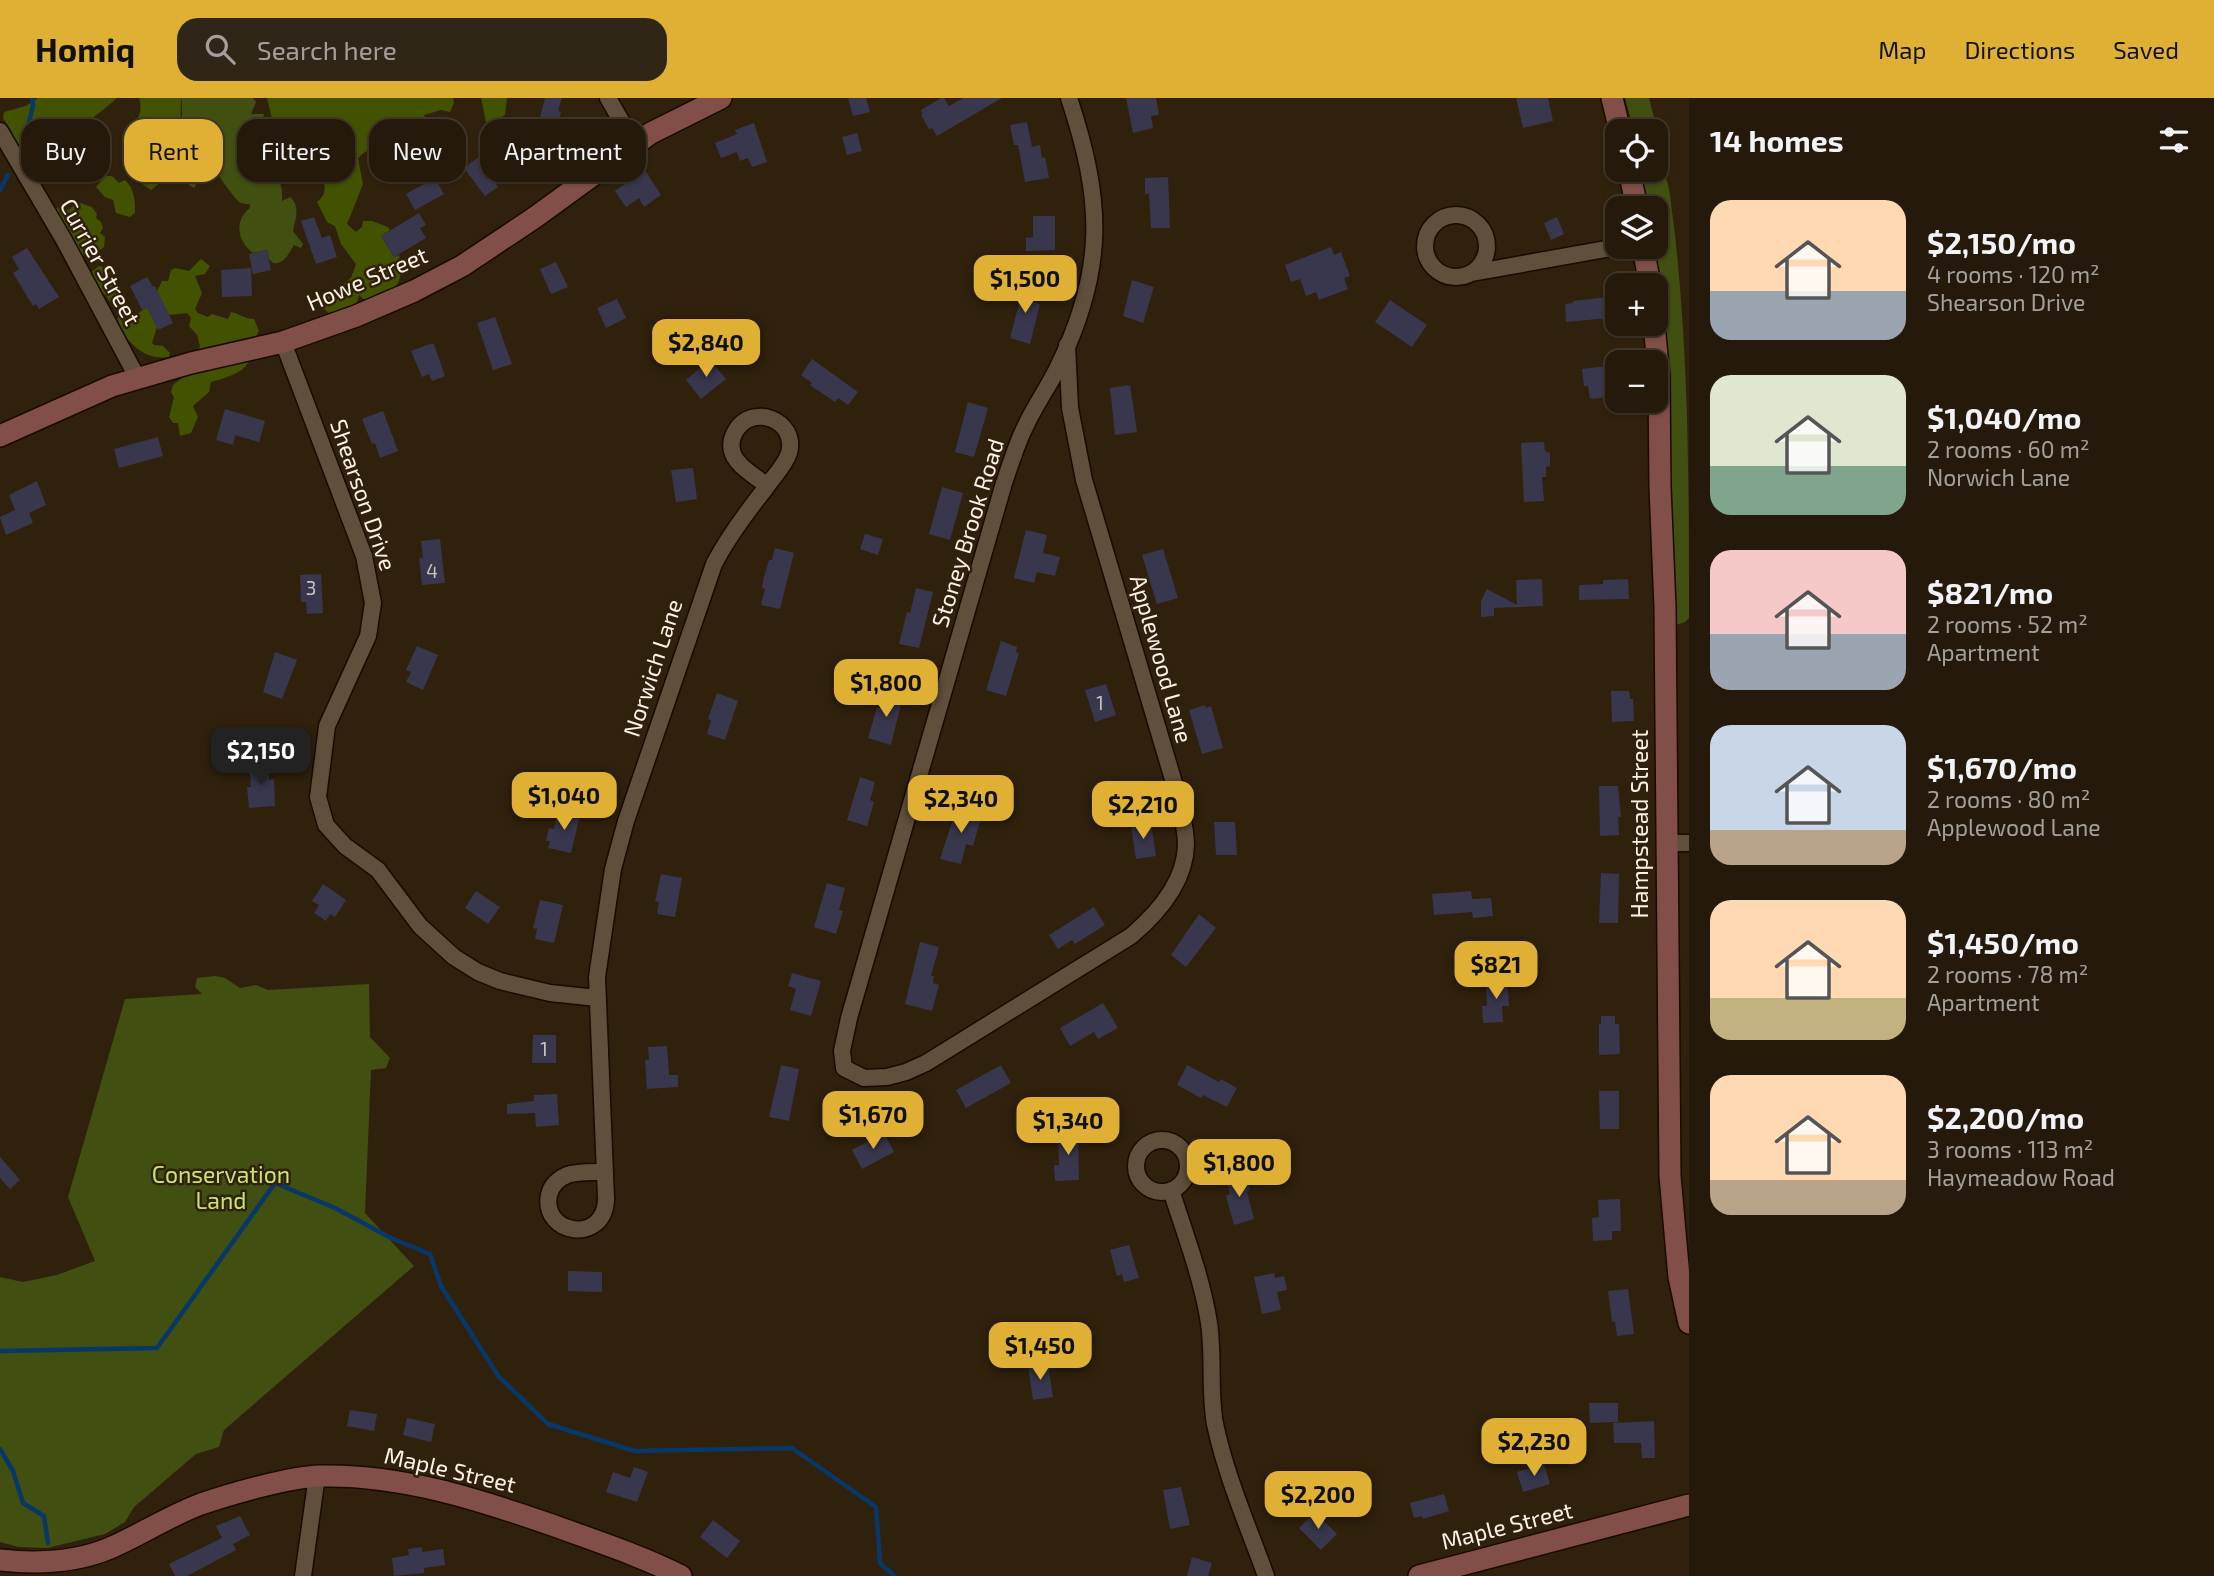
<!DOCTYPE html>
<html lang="en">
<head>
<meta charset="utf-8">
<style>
  :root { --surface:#24190a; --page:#302618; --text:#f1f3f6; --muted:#a3a09c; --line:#41382b; --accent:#dfb034 }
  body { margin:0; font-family:"Exo 2",sans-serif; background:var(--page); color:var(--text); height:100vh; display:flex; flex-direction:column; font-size:26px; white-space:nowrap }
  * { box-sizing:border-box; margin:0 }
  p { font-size:23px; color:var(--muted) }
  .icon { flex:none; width:38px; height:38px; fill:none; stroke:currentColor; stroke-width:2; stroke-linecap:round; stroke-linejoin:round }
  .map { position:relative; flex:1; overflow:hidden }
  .sheet { display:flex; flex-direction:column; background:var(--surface); width:525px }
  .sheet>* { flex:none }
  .hud { position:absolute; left:21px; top:21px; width:665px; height:63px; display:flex; gap:14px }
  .buttons { position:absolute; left:1605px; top:21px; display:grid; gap:14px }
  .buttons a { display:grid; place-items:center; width:63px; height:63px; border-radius:14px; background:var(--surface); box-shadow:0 2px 5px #0004,0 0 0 2px var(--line); font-size:35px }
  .price { position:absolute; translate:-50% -60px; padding:0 16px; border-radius:14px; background:var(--accent); color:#111; font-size:23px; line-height:46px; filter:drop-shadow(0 2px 4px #0008) }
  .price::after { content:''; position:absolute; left:50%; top:42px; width:21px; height:16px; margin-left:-10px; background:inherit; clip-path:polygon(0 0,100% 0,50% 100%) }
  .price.active { background:#222; color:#fff }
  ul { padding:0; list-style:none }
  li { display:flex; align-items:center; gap:21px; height:175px; padding:0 21px }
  li span { display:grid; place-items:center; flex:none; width:196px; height:140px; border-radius:21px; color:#555 }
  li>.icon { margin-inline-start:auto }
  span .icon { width:84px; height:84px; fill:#fffc; stroke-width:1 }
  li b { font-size:30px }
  h2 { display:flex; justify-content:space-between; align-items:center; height:84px; padding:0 21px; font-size:30px }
  .tag { padding:0 24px; border-radius:21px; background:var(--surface); box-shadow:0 2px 5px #0004,0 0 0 2px var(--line); font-size:24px; line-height:63px }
  .tag.active { background:var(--accent); color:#111 }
  header { display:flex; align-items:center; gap:42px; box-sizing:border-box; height:98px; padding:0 35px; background:var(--accent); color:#111 }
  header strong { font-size:33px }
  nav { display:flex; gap:38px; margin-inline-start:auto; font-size:24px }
  .search { width:490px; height:63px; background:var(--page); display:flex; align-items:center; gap:18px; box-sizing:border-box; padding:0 24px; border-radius:21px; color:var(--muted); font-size:26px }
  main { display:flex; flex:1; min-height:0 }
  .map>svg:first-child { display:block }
  .green { fill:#414f10 }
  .forest { fill:#425200 }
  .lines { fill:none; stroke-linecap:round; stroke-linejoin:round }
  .stream { stroke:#08386a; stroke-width:4.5 }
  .building { fill:#38374e }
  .street-casing { stroke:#180a00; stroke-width:19 }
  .secondary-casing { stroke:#180a00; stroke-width:24 }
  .street { stroke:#604f3a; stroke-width:16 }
  .secondary { stroke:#824f48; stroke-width:21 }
  .labels { text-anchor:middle; stroke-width:5; stroke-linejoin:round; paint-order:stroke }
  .number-label { font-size:19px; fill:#ccc3c0 }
  .street-label { font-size:23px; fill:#fdf2e6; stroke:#30210d }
  .park-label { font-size:23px; fill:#c7e76a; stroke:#30210d }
</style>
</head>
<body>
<header>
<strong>Homiq</strong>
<div class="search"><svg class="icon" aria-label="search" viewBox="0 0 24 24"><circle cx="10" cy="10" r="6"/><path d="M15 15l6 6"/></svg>Search here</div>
<nav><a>Map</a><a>Directions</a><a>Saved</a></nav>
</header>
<main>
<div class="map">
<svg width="1689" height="1478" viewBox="0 0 1689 1478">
  <rect width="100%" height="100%" fill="#30210d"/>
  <path class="green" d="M182 0H253L256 4 251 16H264L262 26 269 42V50L264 55 265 69C280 79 283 87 282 103L290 99C301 108 295 122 293 133L303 146 301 150 294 147C289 155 284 167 273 165L269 161 267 152 253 155C238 144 233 123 250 110V106C245 106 241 106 238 103 232 96 217 78 216 69L205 72 194 90 189 87 185 65 187 50 182 41Z
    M1625 0H1649L1658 35 1657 46 1656 47V33H1634Z
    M1656 66C1671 78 1670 102 1673 120 1689 252 1689 386 1689 520L1685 524 1676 527 1672 522C1671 397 1675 272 1653 149H1656V110H1647L1641 73 1656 72Z
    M215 878 225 880 240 890 256 887 268 892 369 886 370 939 390 960 386 970 371 972 365 1115 414 1168 224 1332 219 1349 196 1356 134 1409 125 1424 105 1436 47 1450 19 1449 0 1444V1179L23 1184 57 1177 95 1163 68 1099 125 901 202 896 195 889 197 880Z"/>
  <path class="forest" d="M38 0H117C98 17 78 31 56 45L52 40 29 52H20L11 32 3 20 4 14 26 8Z
    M139 0H182C177 18 187 46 185 65L151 92C147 89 140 85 137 81 127 65 140 56 153 50 119 24 147 25 139 0Z
    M267 0H453L454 5 450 14 441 12 424 17 427 26 421 29 415 25H399C391 30 388 36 383 43 376 49 367 51 358 60L363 86 347 126 356 134 362 129 363 123H372L388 129 390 132 381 138 394 159 399 157C405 188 395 193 369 206L359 197 356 207C346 209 341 214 330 216L316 204 323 194 335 193 351 180 356 166 341 146 335 128 327 124 317 104C330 94 324 83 318 71L311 73 301 52V45L296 41H281L276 38Z
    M481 0H507L505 17 495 23 486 24Z
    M105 78H112L119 85 125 82C135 92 135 102 135 115L130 119 116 115 113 102 105 99 96 89Z
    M77 104 92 109 97 116 96 120 101 124 103 130 100 135 105 139 104 149C99 153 89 160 83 157 70 150 62 126 55 114L57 110 69 112Z
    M201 161 210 168 205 176 195 178 202 195 195 211 198 215 208 219 212 216 228 221 231 214C239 215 246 222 254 221L259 233C254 240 254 247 252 256 247 275 228 279 211 284L209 294 193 308 198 319 191 335 180 338 178 325H173L169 319 174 299 171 294 173 287 193 271 200 248 197 237 189 228 191 220 187 215 169 217 157 193 162 183H168L171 172 175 170 189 173Z
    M99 168 108 170 111 174 109 183 117 191 118 198 113 204H110L106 197 98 195 88 177Z
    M147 209 157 229 152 245 154 247 163 248 170 255 169 259C144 263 125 244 117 221L122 212 137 216Z"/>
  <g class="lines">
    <path class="stream" d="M24 45 33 8 32 0
      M0 92 8 77
      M0 1253 157 1250 275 1085 335 1110 391 1140 430 1156 441 1188 499 1279 548 1326 635 1353 792 1350 876 1409 880 1465 894 1478
      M0 1351 13 1373 23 1405 44 1418 48 1445"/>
  </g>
  <path class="building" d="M545 0H562L558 13 561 14 556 33 553 32V36L537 31Z
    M848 0H866L870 14 853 18Z
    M941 0H944L949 8 963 0H1002L937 38 932 30 929 31 921 17 923 16 921 12Z
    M1126 0H1156L1159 17 1151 18 1153 30 1133 35Z
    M1516 0H1548L1553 23 1523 30Z
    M1027 24 1032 49 1040 47 1042 60 1045 59 1049 80 1025 84 1018 47H1014L1010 27Z
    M87 25 106 53 75 74 56 45Z
    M754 25 767 64 752 69 748 60 740 63 737 54 721 60 715 45 737 36 735 32Z
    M857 35 862 53 847 57 842 39Z
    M502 48 513 63 499 73 504 80 496 86 498 89 485 98 464 70 492 49 495 54Z
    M645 72 661 97 644 109 639 100 626 109 615 93Z
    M1168 79 1170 130H1151L1149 96H1145V80Z
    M435 80 444 96 415 112 406 96Z
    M419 115 426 127 420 130 426 140 394 159 381 138Z
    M1033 118H1055V152L1026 153V140L1033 139Z
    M314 119 322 140 330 137 337 159 316 166 301 123Z
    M1557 119 1564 136 1551 142 1544 125Z
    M1331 149 1334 157 1341 154 1350 178 1344 180 1348 191 1319 202 1316 194 1306 198 1300 181 1291 184 1285 167Z
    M27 150 59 199 39 211 36 206 33 208 13 175 19 171 12 159Z
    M267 152 271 172 253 176 249 156Z
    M556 164 568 189 551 196 540 171Z
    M251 170 252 198 222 199 221 172Z
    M147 179 153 189 155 188 173 225 158 232 147 209 142 212 130 188Z
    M1132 182 1154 189 1143 225 1123 218Z
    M1019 187 1036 192 1032 204 1040 206 1030 246 1010 240 1020 202 1015 201Z
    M1607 199 1609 220 1566 224 1565 206 1573 205V203Z
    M617 201 626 220 606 230 597 210Z
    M1390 202 1427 227 1412 249 1375 224Z
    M495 219 512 266 493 272 477 225Z
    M430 246H434L445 278 432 283 429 276 422 279 411 253Z
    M812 261 858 294 848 307 838 300 835 304 810 287 812 285 801 277Z
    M710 262 726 281 701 301 686 282Z
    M1617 267V298L1590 301 1588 288H1584L1582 271Z
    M1130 287 1137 334 1115 337 1110 290Z
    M968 304 988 310 974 359 955 354Z
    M225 311 265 323 259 344 235 337 233 347 216 342Z
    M383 313 398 353 380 360 375 345 372 346 362 321Z
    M158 339 163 358 119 370 114 351Z
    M1544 344 1545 353 1550 355V368L1546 369V379H1542L1544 403 1524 404 1521 345Z
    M693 370 697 401 676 404 671 372Z
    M37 383 46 407 29 415 33 425 6 437 0 419 15 412 9 397Z
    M942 389 963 395 950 442 929 436Z
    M1026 432 1047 437 1043 455 1060 459 1055 478 1037 474 1034 485 1014 480Z
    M865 436 883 441 878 457 860 451Z
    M440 441 445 485 422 487 419 460H423L421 443Z
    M775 450 794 455 780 511 761 507 765 491 762 490 764 479 769 462H772Z
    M1163 451 1178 500 1157 506 1142 457Z
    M321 476 323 515 307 516 306 504H301L300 477Z
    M1542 481 1543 508 1494 510V518L1481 519V503L1487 491 1517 507 1516 482Z
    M1628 481 1629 501 1579 502V487L1603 486V482Z
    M916 490 933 494 919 550 899 546 907 514 910 515Z
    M1001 543 1017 549 1016 554 1019 555 1006 598 986 592Z
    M417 548 438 557 423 592 406 584 411 574 406 572Z
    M275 554 297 562 282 601 263 594Z
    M1106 586 1116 617 1095 624 1085 592Z
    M884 593 903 598 891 647 868 640 877 609 880 610Z
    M1611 593H1629L1630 601H1633L1634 623 1612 624Z
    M717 595 738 603 725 642 707 636 711 622 708 621Z
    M1205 607 1206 610 1211 608 1223 650 1202 656 1189 612Z
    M268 664 269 682 274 681 275 708 249 710 247 689H251L249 666Z
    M860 679 875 684 870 702 874 704 867 728 847 722Z
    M1599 688H1618L1621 719H1618L1619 737 1600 738Z
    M957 709 982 716 973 748 966 746 961 766 940 761Z
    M558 712 580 717 571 755 548 750 550 743H546L549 730 554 731Z
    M1214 724H1235L1237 757H1216Z
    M1151 725 1156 758 1136 761 1131 728Z
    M1601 775 1619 776 1618 825H1599Z
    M661 776 682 780 675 819 657 816 659 804 655 803Z
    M827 785 845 790 839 812 843 813 836 836 814 829Z
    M323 786 346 802 335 819 330 816 326 823 314 815 319 807 312 803Z
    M476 793 500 809 488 826 465 810Z
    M1471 793 1472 801 1491 800 1493 818 1473 820 1472 814 1434 817 1432 796Z
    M540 802 563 807 554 845 535 841 537 831 533 830Z
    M1094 809 1105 827 1075 846 1072 842 1058 851 1049 837Z
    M1199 816 1216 830 1186 869 1171 857Z
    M920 844 939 849 931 878H934L933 885 939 887 932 913 905 906Z
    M792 875 821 883 811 918 790 912 796 891 788 888Z
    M1507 881 1509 908H1502L1503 924 1483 925 1482 908H1487L1486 883Z
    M1103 905 1118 930 1098 941 1094 934 1070 948 1060 930Z
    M1601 918H1615V926H1619L1620 956 1599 957V926H1601Z
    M533 937H556V965H532Z
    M667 948 669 977H678V989L647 991 645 962H649L648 949Z
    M781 967 799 971 789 1023 769 1019Z
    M1001 967 1011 985 966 1010 956 992Z
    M1187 967 1219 984 1221 981 1237 990 1227 1009 1203 997 1201 1000 1177 987Z
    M1599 993H1619V1031H1600Z
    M557 996 559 1027 536 1029 535 1015 507 1016V1006L534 1003V997Z
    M1058 1034H1078L1079 1082 1055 1083 1054 1067H1059Z
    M884 1035 894 1054 862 1071 852 1052Z
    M0 1059 20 1082 10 1091 0 1080Z
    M1246 1075 1250 1092 1247 1094 1254 1121 1234 1127 1226 1098 1230 1096 1226 1081Z
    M1620 1101 1621 1133H1612V1142L1593 1143 1592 1120 1599 1119 1598 1102Z
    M1129 1147 1139 1180 1124 1184 1122 1176 1117 1178 1110 1152Z
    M568 1173 602 1174V1194L568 1193Z
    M1274 1175 1275 1180 1284 1178 1287 1192 1277 1194 1281 1212 1262 1216 1254 1179Z
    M1628 1191 1634 1236 1617 1238 1615 1223 1612 1224 1608 1193Z
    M1048 1266 1053 1299 1033 1302 1028 1268Z
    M1589 1305H1618V1324L1590 1325Z
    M350 1312 377 1316 374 1333 347 1328Z
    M407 1320 435 1326 431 1344 403 1337Z
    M1654 1323 1655 1360H1642L1641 1345H1614L1613 1325Z
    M1544 1366 1550 1386 1523 1394 1517 1374Z
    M634 1369 648 1374 637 1404 606 1394 613 1374 630 1380Z
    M1181 1389 1190 1427 1170 1431 1163 1392Z
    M1444 1396 1449 1413 1423 1421 1422 1418 1414 1420 1410 1405Z
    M1315 1414 1337 1436 1321 1452 1299 1430Z
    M240 1418 250 1437 233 1446 236 1452 187 1478H175L169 1466 222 1440 216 1428Z
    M713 1422 740 1443 727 1460 700 1439Z
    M422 1449V1454L443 1451 445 1467 424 1470V1475L394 1478 392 1460 409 1457 408 1451Z
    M1192 1459 1212 1465 1208 1478H1187Z"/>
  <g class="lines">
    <g class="street-casing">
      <path id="street" d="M608 0 635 47
        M0 33 64 142 138 281
        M1425 148a31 31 0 1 1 62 0a31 31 0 1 1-62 0Z
        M1472 175 1617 149
        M283 244 364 458 373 505 368 538 327 628 318 699 326 727 345 748 378 772 420 828 454 859 478 874 500 883 550 895 597 900
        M1067 247 1070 310 1084 382 1175 688C1179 707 1186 727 1186 747 1185 784 1157 816 1131 838L926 965 906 974 887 979 864 980 844 970 842 953 849 920 1004 385C1011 365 1017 344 1027 325 1036 306 1049 288 1058 269 1106 170 1103 103 1069 0
        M1666 745H1689
        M1136 1068a26 26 0 1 1 52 0a26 26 0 1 1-52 0Z
        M605 1074C593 1074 578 1073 567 1077 558 1081 551 1088 549 1097 541 1137 605 1147 606 1101L597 879 613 771 626 723 714 466C728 439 746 415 765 391 772 380 785 368 789 355 798 322 751 304 735 334 721 360 750 375 767 387
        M1171 1092C1185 1136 1202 1180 1209 1225 1214 1259 1209 1293 1215 1326 1226 1378 1248 1428 1266 1478
        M303 1478 317 1378"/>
    </g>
    <g class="secondary-casing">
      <path id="secondary" d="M1612 0 1620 33
        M1629 72 1637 110
        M1643 149 1650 187
        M1654 226 1659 278 1660 389 1665 509 1670 1078 1679 1179 1689 1225
        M0 338 112 288 191 265 283 244 356 218 414 193 462 168 534 120 651 35 721 0
        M0 1462C37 1466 75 1465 110 1450 140 1437 169 1418 201 1406 230 1396 289 1379 320 1378 400 1376 477 1401 552 1427 596 1443 639 1457 681 1478
        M1419 1478 1689 1407"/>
    </g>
    <use href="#street" class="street"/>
    <use href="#secondary" class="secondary"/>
  </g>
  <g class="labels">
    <g class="number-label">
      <text x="432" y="480">4</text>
      <text x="311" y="497">3</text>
      <text x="1100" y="612">1</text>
      <text x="544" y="958">1</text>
    </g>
    <g class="street-label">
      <text transform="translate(100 164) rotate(61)" y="8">Currier Street</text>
      <text transform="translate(367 181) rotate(-23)" y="8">Howe Street</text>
      <text transform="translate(363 397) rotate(71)" y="8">Shearson Drive</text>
      <text transform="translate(968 435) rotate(-73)" y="8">Stoney Brook Road</text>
      <text transform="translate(1161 561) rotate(74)" y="8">Applewood Lane</text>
      <text transform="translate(653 570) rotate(-72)" y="8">Norwich Lane</text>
      <text transform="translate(1640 726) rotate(-90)" y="8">Hampstead Street</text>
      <text transform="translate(450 1372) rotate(13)" y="8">Maple Street</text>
      <text transform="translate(1507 1428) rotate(-14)" y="8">Maple Street</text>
    </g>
    <g class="park-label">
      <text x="221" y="1085">Conservation<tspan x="221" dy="26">Land</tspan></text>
    </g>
  </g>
</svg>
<div class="buttons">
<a><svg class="icon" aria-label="locate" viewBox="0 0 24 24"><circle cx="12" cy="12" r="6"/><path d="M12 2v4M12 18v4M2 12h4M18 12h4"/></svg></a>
<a><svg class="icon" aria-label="layers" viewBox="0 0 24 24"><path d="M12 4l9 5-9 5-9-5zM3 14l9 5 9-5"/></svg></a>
<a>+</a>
<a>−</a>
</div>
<b class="price" style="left:1025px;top:217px">$1,500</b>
<b class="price" style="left:706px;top:281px">$2,840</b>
<b class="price" style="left:886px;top:621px">$1,800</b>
<b class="price active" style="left:261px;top:689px">$2,150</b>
<b class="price" style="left:564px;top:734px">$1,040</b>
<b class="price" style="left:961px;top:737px">$2,340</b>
<b class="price" style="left:1143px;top:743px">$2,210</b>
<b class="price" style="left:1496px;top:903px">$821</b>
<b class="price" style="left:873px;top:1053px">$1,670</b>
<b class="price" style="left:1068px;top:1059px">$1,340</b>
<b class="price" style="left:1239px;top:1101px">$1,800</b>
<b class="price" style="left:1040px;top:1284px">$1,450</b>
<b class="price" style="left:1534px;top:1380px">$2,230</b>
<b class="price" style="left:1318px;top:1433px">$2,200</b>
<div class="hud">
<a class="tag">Buy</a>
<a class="tag active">Rent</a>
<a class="tag">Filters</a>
<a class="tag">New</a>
<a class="tag">Apartment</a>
</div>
</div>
<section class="sheet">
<h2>14 homes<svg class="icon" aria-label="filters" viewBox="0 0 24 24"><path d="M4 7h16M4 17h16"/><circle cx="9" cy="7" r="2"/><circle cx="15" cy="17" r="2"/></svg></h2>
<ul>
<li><span style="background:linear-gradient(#ffd9b3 65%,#9aa5b1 0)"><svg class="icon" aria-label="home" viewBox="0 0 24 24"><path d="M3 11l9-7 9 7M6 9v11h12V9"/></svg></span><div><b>$2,150/mo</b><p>4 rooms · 120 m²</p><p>Shearson Drive</p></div></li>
<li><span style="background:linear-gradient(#dfe7d0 65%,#7fa58c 0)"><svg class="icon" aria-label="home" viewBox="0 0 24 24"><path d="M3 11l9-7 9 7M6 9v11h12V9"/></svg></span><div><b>$1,040/mo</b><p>2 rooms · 60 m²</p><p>Norwich Lane</p></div></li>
<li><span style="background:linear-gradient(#f6c9c9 60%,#9aa5b1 0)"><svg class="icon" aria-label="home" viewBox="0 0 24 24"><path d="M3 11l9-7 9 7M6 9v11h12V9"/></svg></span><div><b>$821/mo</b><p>2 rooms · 52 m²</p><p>Apartment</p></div></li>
<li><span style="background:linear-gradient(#c9d6e8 75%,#b9a48a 0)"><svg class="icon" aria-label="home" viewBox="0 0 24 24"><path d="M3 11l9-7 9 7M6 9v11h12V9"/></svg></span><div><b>$1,670/mo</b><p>2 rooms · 80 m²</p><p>Applewood Lane</p></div></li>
<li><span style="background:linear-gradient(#ffd9b3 70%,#c2b280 0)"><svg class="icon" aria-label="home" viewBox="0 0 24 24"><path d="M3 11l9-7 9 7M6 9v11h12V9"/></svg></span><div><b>$1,450/mo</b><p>2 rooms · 78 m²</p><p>Apartment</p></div></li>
<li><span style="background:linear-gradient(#ffd9b3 75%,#b9a48a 0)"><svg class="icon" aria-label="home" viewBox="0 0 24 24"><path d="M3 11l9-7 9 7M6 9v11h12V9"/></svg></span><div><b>$2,200/mo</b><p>3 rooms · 113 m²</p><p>Haymeadow Road</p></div></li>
</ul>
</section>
</main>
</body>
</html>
